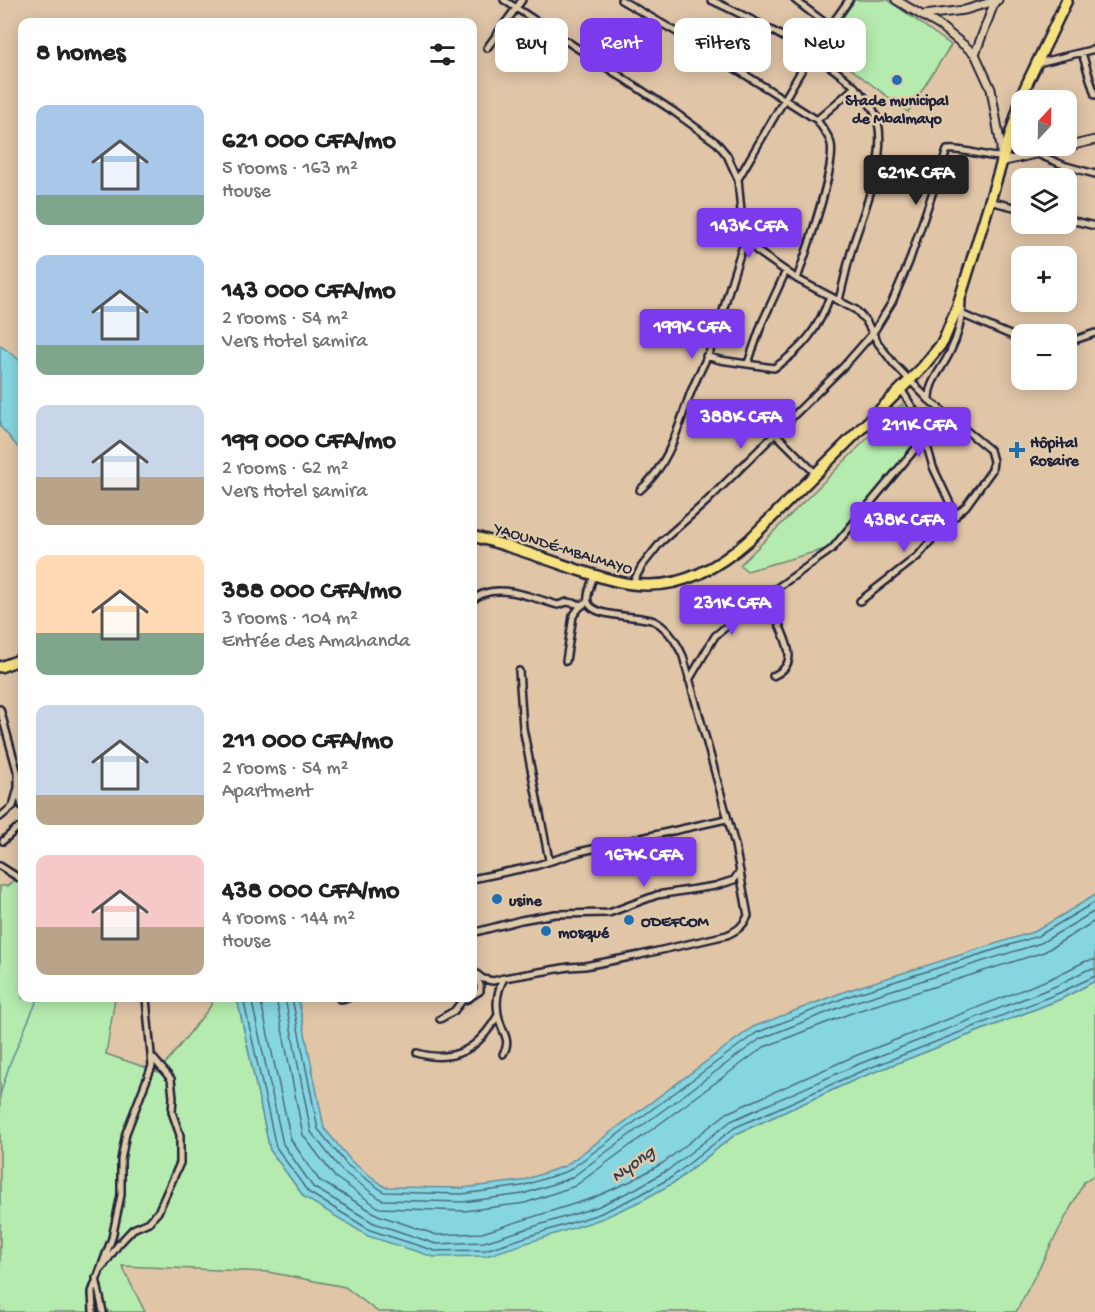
<!DOCTYPE html>
<html lang="en">
<head>
<meta charset="utf-8">
<style>
  :root { --surface:#fff; --page:#f6f6f6; --text:#222; --muted:#767676; --accent:#7c3aed }
  body { margin:0; font-family:"Gochi Hand",sans-serif; background:var(--page); color:var(--text); height:100vh; display:flex; flex-direction:column; font-size:22px; white-space:nowrap }
  * { box-sizing:border-box; margin:0 }
  p { font-size:20px; color:var(--muted) }
  .icon { flex:none; width:33px; height:33px; fill:none; stroke:currentColor; stroke-width:2; stroke-linecap:round; stroke-linejoin:round }
  .map { position:relative; flex:1; overflow:hidden }
  .drawer { position:absolute; left:18px; top:18px; width:459px; height:984px; display:flex; flex-direction:column; background:var(--surface); border-radius:12px; box-shadow:0 3px 15px #0003 }
  .drawer>* { flex:none }
  .top-card { position:absolute; left:495px; top:18px; width:510px; height:54px; display:flex; gap:12px }
  .needle { width:39px; rotate:22deg }
  .tools { position:absolute; left:1011px; top:90px; display:grid; gap:12px }
  .tools a { display:grid; place-items:center; width:66px; height:66px; border-radius:12px; background:var(--surface); box-shadow:0 3px 15px #0003; font-size:30px }
  .price { position:absolute; translate:-50% -51px; padding:0 14px; border-radius:6px; background:var(--accent); color:#fff; font-size:20px; line-height:39px; filter:drop-shadow(0 2px 3px #0008) }
  .price::after { content:''; position:absolute; left:50%; top:36px; width:18px; height:14px; margin-left:-9px; background:inherit; clip-path:polygon(0 0,100% 0,50% 100%) }
  .price.active { background:#222; color:#fff }
  ul { padding:0; list-style:none }
  li { display:flex; align-items:center; gap:18px; height:150px; padding:0 18px }
  li span { display:grid; place-items:center; flex:none; width:168px; height:120px; border-radius:12px; color:#555 }
  li>.icon { margin-inline-start:auto }
  span .icon { width:72px; height:72px; fill:#fffc; stroke-width:1 }
  li b { font-size:26px }
  h2 { display:flex; justify-content:space-between; align-items:center; height:72px; padding:0 18px; font-size:26px }
  .tag { padding:0 21px; border-radius:12px; background:var(--surface); box-shadow:0 3px 15px #0003; font-size:21px; line-height:54px }
  .tag.active { background:var(--accent); color:#fff }
  .map>svg:first-child { display:block }
  .green { fill:#b5ebae; stroke:#6c8674; stroke-width:1.5 }
  .water { fill:#86d6e1; stroke:#5e8e9f; stroke-width:1.5 }
  .lines { fill:none; stroke-linecap:round; stroke-linejoin:round }
  .shore { stroke:#4a6a7d; stroke-width:1.5 }
  .stream { stroke:#5e8e9f; stroke-width:1.5 }
  .minor-casing { stroke:#22223b; stroke-width:10 }
  .tertiary-casing { stroke:#22223b; stroke-width:11 }
  .trunk-casing { stroke:#22223b; stroke-width:14 }
  .minor { stroke:#dfcbaa; stroke-width:5 }
  .tertiary { stroke:#dfcbaa; stroke-width:7 }
  .trunk { stroke:#f7e281; stroke-width:9 }
  .poi-dot { fill:#1f6fb2; stroke:#dfcbaa; stroke-width:2 }
  .labels { text-anchor:middle; stroke-width:5; stroke-linejoin:round; paint-order:stroke }
  .poi-label { font-size:16px; font-weight:bold; fill:#22223b; stroke:#dfcbaa; text-anchor:start }
  .street-label { font-size:16px; fill:#22223b; stroke:#dfcbaa }
  .water-label { font-size:18px; font-style:italic; fill:#313d54; stroke:#dfcbaa }
</style>
</head>
<body>
<div class="map">
<svg width="1095" height="1312" viewBox="0 0 1095 1312">
  <rect width="100%" height="100%" fill="#e0c5a7"/>
  <filter id="ink" filterUnits="userSpaceOnUse"><feTurbulence type="fractalNoise" baseFrequency=".0167" numOctaves="2"/><feDisplacementMap in="SourceGraphic" scale="12" xChannelSelector="R" yChannelSelector="G"/><feConvolveMatrix kernelMatrix="1 2 1 2 8 2 1 2 1" color-interpolation-filters="sRGB"/></filter>
  <g filter="url(#ink)">
    <path class="green" d="M855 0H888L951 45 908 112 822 47Z
      M902 404 919 447 829 548 747 571 740 565Z
      M22 871V998H115L106 1054 159 1072 210 1007 214 998H237L270 1150 304 1197 675 1182 736 1134 859 1078 1061 999 1095 981V1174L1084 1182 1016 1312H378L345 1287 268 1272 122 1266 145 1312H0V886H8Z"/>
    <path class="water" d="M0 345 22 362V452L0 426Z
      M1095 895V981L1061 999 859 1078 736 1134 675 1182 641 1201 601 1219 486 1256 434 1257 368 1236 304 1197 270 1150 237 998H298L324 1128 352 1162 385 1187 462 1188 521 1181 565 1166 753 1027 846 991 1036 931Z"/>
    <g class="lines">
      <path class="shore" d="M243 998 276 1147 308 1192 370 1230 435 1251 485 1250 599 1214 638 1196 672 1177 734 1128 857 1073 1059 993 1095 976
        M251 998 283 1144 313 1187 374 1223 436 1244 484 1242 597 1207 635 1189 668 1170 731 1121 854 1066 1056 986 1087 970 1095 969
        M260 998 291 1140 319 1180 378 1215 437 1235 482 1233 593 1198 631 1181 663 1163 727 1113 850 1058 1052 978 1086 961 1095 960
        M276 998 303 1135 335 1177 379 1208 464 1211 525 1203 575 1186 764 1047 854 1012 1044 952 1095 921
        M285 998 311 1132 342 1171 382 1200 463 1202 523 1194 571 1178 760 1039 851 1003 1041 943 1095 911
        M292 998 318 1129 347 1165 384 1192 462 1194 522 1186 568 1171 756 1033 849 996 1038 936 1095 902"/>
      <path class="stream" d="M0 1095 10 1063 38 998"/>
      <g class="minor-casing">
        <path id="minor" d="M504 0 673 111 717 143 727 155 738 179 742 222 747 236 757 251 797 279 856 310 866 321 878 343 894 364 929 400 990 450 993 461 992 470 966 506 945 524 918 556 860 601
          M621 0 687 38 817 120 855 87
          M711 0C752 19 868 75 878 122 886 158 865 208 854 242 848 261 844 281 839 300
          M795 0 829 26
          M487 48 522 0
          M1082 53 1095 95
          M1038 63 1095 49
          M1037 154 1066 166 1095 174
          M738 179 811 54 849 0
          M989 201 1022 209
          M1066 219 1095 226
          M797 279C806 252 836 168 831 144 829 135 822 128 817 120
          M961 314 1022 340
          M1066 343 1095 333
          M706 356 720 360 774 368C803 349 819 328 830 296
          M748 363 762 323 786 271
          M901 389 919 418 933 467 956 516
          M929 400C928 382 943 368 950 352 958 337 962 318 962 301
          M775 433 816 474
          M640 490C668 466 677 431 689 397 696 377 708 358 715 338 726 304 733 269 747 236
          M632 584 642 566 661 542 706 502 844 366 873 333 892 302 909 262 947 150C965 148 983 157 1001 157
          M472 601C493 579 535 599 558 605L567 602 583 605
          M566 661 573 616 579 608 585 603
          M519 671 523 728 549 860
          M773 676C813 658 764 621 775 593
          M689 680 715 636 746 610 832 549 926 436
          M0 709 18 774V788L13 806 0 817
          M18 789 22 806
          M3 841 16 829 22 827
          M0 866 22 880
          M472 879 535 866 579 852 726 819
          M472 933 521 920 555 914 609 913 657 895 715 886 734 880 740 871
          M472 970 483 979 493 981 504 978 569 967 585 966 640 955 727 935C738 930 743 926 748 916L735 845 683 656C677 643 668 628 654 621 640 615 592 618 588 602 586 595 592 582 594 575
          M472 996 480 991V985L475 975
          M340 999 348 998
          M440 1019 454 1011 462 1001 470 998
          M417 1053C455 1064 479 1048 498 1015
          M503 1054C511 1041 504 1035 500 1022 495 1007 497 991 504 978
          M102 1268 118 1245 133 1229 149 1222 158 1212 180 1163V1135L172 1112 173 1097 171 1079 153 1058
          M96 1278 103 1312
          M93 1312 92 1292 112 1238 121 1195V1160L126 1133 152 1066 146 998"/>
      </g>
      <g class="tertiary-casing">
        <path id="tertiary" d="M896 0 940 26 975 54 991 89 1001 147V162L1095 140
          M924 15 965 10 998 0
          M975 54 995 1"/>
      </g>
      <g class="trunk-casing">
        <path id="trunk" d="M472 536C508 545 543 558 578 570 601 577 625 586 650 585 688 585 721 565 749 540L922 368 943 342 957 308 1024 90 1067 0
          M0 667 22 659"/>
      </g>
      <use href="#minor" class="minor"/>
      <use href="#tertiary" class="tertiary"/>
      <use href="#trunk" class="trunk"/>
    </g>
  </g>
  <g class="poi-dot">
    <circle cx="897" cy="80" r="6"/>
    <path d="M1014 441h6v6h6v6h-6v6h-6v-6h-6v-6h6z"/>
    <circle cx="497" cy="899" r="6"/>
    <circle cx="629" cy="920" r="6"/>
    <circle cx="546" cy="931" r="6"/>
  </g>
  <g class="labels">
    <g class="poi-label">
      <text x="897" y="105" text-anchor="middle">Stade municipal<tspan x="897" dy="18">de Mbalmayo</tspan></text>
      <text x="1030" y="447">Hôpital<tspan x="1030" dy="18">Rosaire</tspan></text>
      <text x="509" y="905">usine</text>
      <text x="641" y="926">ODEFCOM</text>
      <text x="558" y="937">mosqué</text>
    </g>
    <g class="street-label">
      <text transform="translate(564 547) rotate(17)" y="6">YAOUNDÉ-MBALMAYO</text>
    </g>
    <g class="water-label">
      <text transform="translate(632 1163) rotate(-36)" y="6">Nyong</text>
    </g>
  </g>
</svg>
<div class="tools">
<a><svg class="needle" viewBox="-14 -14 28 28"><path d="M0-13l5 13h-10z" fill="#e53935"/><path d="M0 13l5-13h-10z" fill="#767676"/></svg></a>
<a><svg class="icon" aria-label="layers" viewBox="0 0 24 24"><path d="M12 4l9 5-9 5-9-5zM3 14l9 5 9-5"/></svg></a>
<a>+</a>
<a>−</a>
</div>
<b class="price active" style="left:916px;top:206px">621K CFA</b>
<b class="price" style="left:749px;top:259px">143K CFA</b>
<b class="price" style="left:692px;top:360px">199K CFA</b>
<b class="price" style="left:741px;top:450px">388K CFA</b>
<b class="price" style="left:919px;top:458px">211K CFA</b>
<b class="price" style="left:904px;top:553px">438K CFA</b>
<b class="price" style="left:732px;top:636px">231K CFA</b>
<b class="price" style="left:644px;top:888px">167K CFA</b>
<div class="top-card">
<a class="tag">Buy</a>
<a class="tag active">Rent</a>
<a class="tag">Filters</a>
<a class="tag">New</a>
</div>
<section class="drawer">
<h2>8 homes<svg class="icon" aria-label="filters" viewBox="0 0 24 24"><path d="M4 7h16M4 17h16"/><circle cx="9" cy="7" r="2"/><circle cx="15" cy="17" r="2"/></svg></h2>
<ul>
<li><span style="background:linear-gradient(#a9c7e8 75%,#7fa58c 0)"><svg class="icon" aria-label="home" viewBox="0 0 24 24"><path d="M3 11l9-7 9 7M6 9v11h12V9"/></svg></span><div><b>621 000 CFA/mo</b><p>5 rooms · 163 m²</p><p>House</p></div></li>
<li><span style="background:linear-gradient(#a9c7e8 75%,#7fa58c 0)"><svg class="icon" aria-label="home" viewBox="0 0 24 24"><path d="M3 11l9-7 9 7M6 9v11h12V9"/></svg></span><div><b>143 000 CFA/mo</b><p>2 rooms · 54 m²</p><p>Vers Hotel samira</p></div></li>
<li><span style="background:linear-gradient(#c9d6e8 60%,#b9a48a 0)"><svg class="icon" aria-label="home" viewBox="0 0 24 24"><path d="M3 11l9-7 9 7M6 9v11h12V9"/></svg></span><div><b>199 000 CFA/mo</b><p>2 rooms · 62 m²</p><p>Vers Hotel samira</p></div></li>
<li><span style="background:linear-gradient(#ffd9b3 65%,#7fa58c 0)"><svg class="icon" aria-label="home" viewBox="0 0 24 24"><path d="M3 11l9-7 9 7M6 9v11h12V9"/></svg></span><div><b>388 000 CFA/mo</b><p>3 rooms · 104 m²</p><p>Entrée des Amahanda</p></div></li>
<li><span style="background:linear-gradient(#c9d6e8 75%,#b9a48a 0)"><svg class="icon" aria-label="home" viewBox="0 0 24 24"><path d="M3 11l9-7 9 7M6 9v11h12V9"/></svg></span><div><b>211 000 CFA/mo</b><p>2 rooms · 54 m²</p><p>Apartment</p></div></li>
<li><span style="background:linear-gradient(#f6c9c9 60%,#b9a48a 0)"><svg class="icon" aria-label="home" viewBox="0 0 24 24"><path d="M3 11l9-7 9 7M6 9v11h12V9"/></svg></span><div><b>438 000 CFA/mo</b><p>4 rooms · 144 m²</p><p>House</p></div></li>
</ul>
</section>
</div>
</body>
</html>
